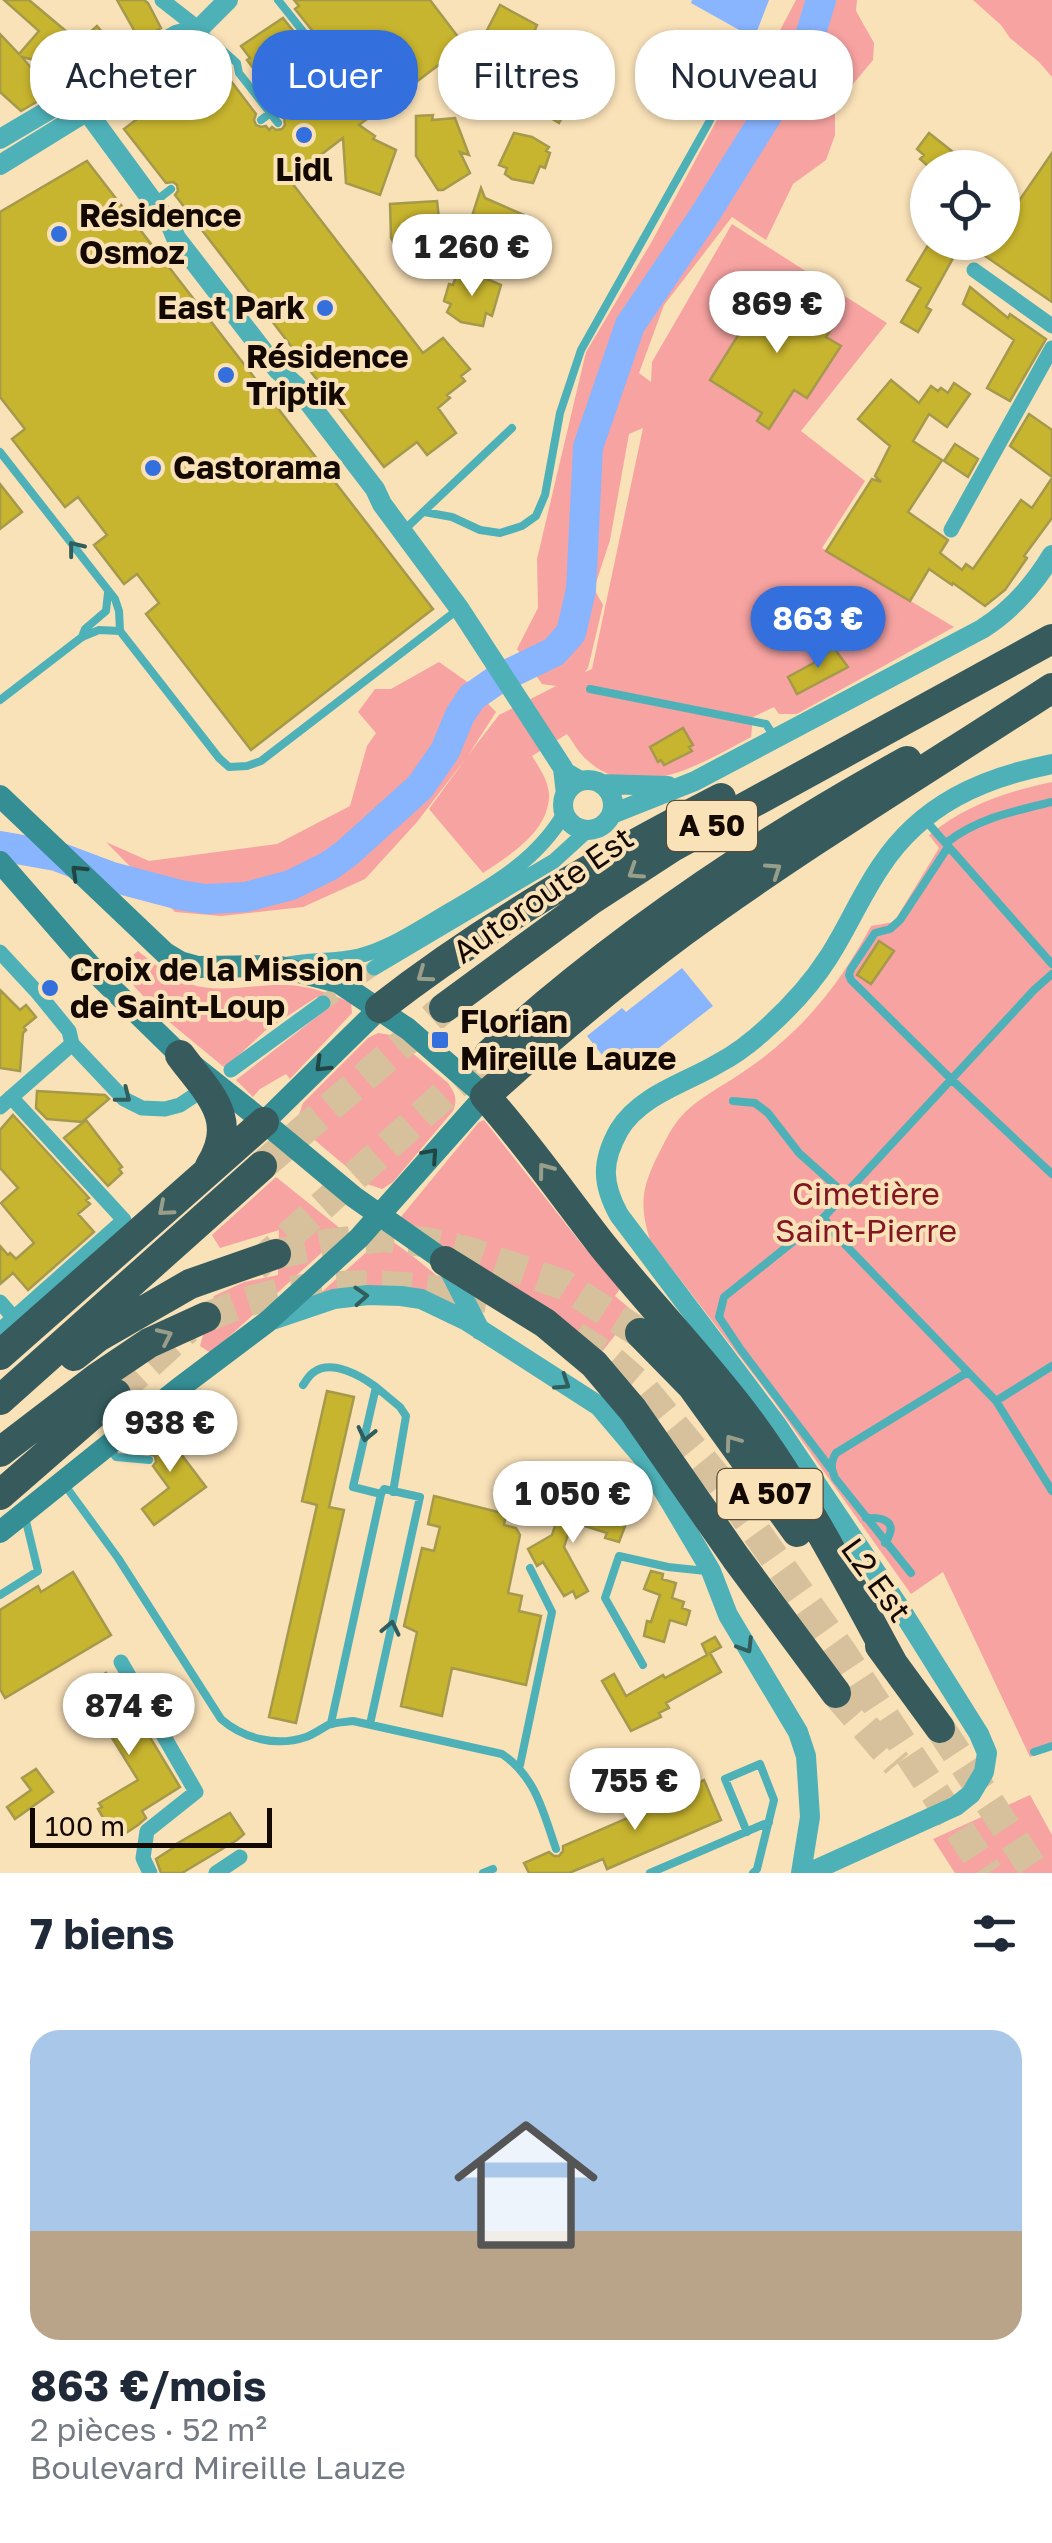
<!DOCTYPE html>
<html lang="fr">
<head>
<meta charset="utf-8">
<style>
  :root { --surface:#fff; --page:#f2f2f3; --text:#1f2937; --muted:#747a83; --line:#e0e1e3; --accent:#3370de }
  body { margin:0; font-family:"Golos Text",sans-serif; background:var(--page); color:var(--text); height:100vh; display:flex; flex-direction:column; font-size:38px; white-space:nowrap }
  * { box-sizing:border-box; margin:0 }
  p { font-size:32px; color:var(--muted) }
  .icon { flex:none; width:55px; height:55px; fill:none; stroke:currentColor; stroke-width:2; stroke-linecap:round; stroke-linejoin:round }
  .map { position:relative; height:1873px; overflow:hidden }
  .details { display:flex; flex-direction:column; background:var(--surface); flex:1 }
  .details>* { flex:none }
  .guide { position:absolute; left:30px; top:30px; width:992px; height:90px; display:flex; gap:20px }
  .controls { position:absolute; left:910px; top:150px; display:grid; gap:20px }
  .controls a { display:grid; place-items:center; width:110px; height:110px; border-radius:50%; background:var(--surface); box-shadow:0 2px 8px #0004; font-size:50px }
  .scale { position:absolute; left:30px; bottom:25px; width:242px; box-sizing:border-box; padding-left:10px; border:5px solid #140900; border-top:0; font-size:28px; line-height:35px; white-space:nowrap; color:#140900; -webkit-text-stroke:8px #f9e1b8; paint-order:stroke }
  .price { position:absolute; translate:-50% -85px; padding:0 22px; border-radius:35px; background:#fff; color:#222; font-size:32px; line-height:65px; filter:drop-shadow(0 2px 5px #0008) }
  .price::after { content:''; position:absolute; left:50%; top:60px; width:30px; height:22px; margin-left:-15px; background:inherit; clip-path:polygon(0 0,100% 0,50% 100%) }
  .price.selected { background:var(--accent); color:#fff }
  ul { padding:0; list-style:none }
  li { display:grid; align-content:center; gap:20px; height:530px; padding:0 30px }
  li+li { border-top:2px solid var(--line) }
  li span { display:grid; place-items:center; height:310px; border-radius:30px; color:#555 }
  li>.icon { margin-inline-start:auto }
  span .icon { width:180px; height:180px; fill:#fffc; stroke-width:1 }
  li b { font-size:42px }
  h2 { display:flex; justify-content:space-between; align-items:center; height:120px; padding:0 30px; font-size:42px }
  .pill { padding:0 35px; border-radius:40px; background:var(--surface); box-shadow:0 2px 8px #0004; font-size:35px; line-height:90px }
  .pill.selected { background:var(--accent); color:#fff }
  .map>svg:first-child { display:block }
  .green { fill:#f7a3a2; fill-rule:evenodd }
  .water { fill:#89b4fe }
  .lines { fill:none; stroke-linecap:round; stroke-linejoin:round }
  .river { stroke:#89b4fe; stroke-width:30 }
  .building { fill:#c8b52f; stroke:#a5994b; stroke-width:2.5 }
  .minor-tunnel { stroke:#d7c19c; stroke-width:15; stroke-dasharray:15 8; stroke-linecap:butt }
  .motorway-tunnel { stroke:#d7c19c; stroke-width:30; stroke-dasharray:30 15; stroke-linecap:butt }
  .service { stroke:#4eb1b8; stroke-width:8 }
  .minor { stroke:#4eb1b8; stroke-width:15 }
  .tertiary { stroke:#4eb1b8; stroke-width:20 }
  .secondary { stroke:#348e94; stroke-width:22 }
  .motorway { stroke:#375b5d; stroke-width:30 }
  .oneway { stroke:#315d5c }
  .oneway2 { stroke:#989e8a }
  .oneway3 { stroke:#224543 }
  .poi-dot { fill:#3370de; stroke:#f9e1b8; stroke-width:4 }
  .labels { text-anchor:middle; stroke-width:8; stroke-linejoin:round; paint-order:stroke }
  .shield { fill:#f9e1b8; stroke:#594a37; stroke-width:2.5 }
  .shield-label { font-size:30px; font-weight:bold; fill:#140900 }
  .poi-label { font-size:32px; font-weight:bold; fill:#140900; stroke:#f9e1b8; text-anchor:start }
  .street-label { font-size:32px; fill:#140900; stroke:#f9e1b8 }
  .park-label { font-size:32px; fill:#821623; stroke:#f9e1b8 }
</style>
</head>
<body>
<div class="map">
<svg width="1052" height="1873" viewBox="0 0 1052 1873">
  <rect width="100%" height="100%" fill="#f9e1b8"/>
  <path class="green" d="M796 0H857L856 11 874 43 873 60 835 106V135L826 160 793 184 766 240 732 217 664 305 639 373 651 382 652 362 732 224 887 323 801 431 865 481 822 548 954 627 797 714H779L774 707 753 717 751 737C704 762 635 806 586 759 578 752 573 742 567 734L532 756C539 767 548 780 549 794 550 831 510 855 483 873L429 809 466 758 417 822 365 879 303 907 221 916 175 912 106 842 149 861 277 844 350 806 367 746 376 733 358 712 375 689H391L439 662 466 681 496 712 469 754 499 715 556 686 542 684 517 649 538 608 537 559 586 352 651 243 734 88 765 59ZM643 428 592 669 585 672 588 668 603 605 594 589 610 540 629 434Z
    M973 0H1052V77L1039 62 1010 38 1001 25Z
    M1052 782V1749L1030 1757 943 1572 911 1594 773 1400 650 1240C640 1207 641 1190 656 1159 663 1146 669 1131 679 1119 694 1101 714 1091 734 1078 751 1067 768 1055 783 1041 820 1009 848 969 871 926L894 922 939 848 929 835C967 805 1005 792 1052 782Z
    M138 951C154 964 170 977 190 984 220 994 253 984 284 985 308 985 329 993 351 1003L352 1013 290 1079 286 1074 260 1089 253 1097 236 1080 332 1005 317 997 266 1030 225 1068 162 1016 117 968Z
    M378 1033 391 1035 448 1083C455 1093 458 1099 453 1111L393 1182 382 1189 367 1184 298 1126 297 1121 303 1103 368 1038Z
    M484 1120 584 1247 622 1286 615 1296 634 1312 600 1354 404 1223 400 1218 479 1122Z
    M276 1177 341 1229 340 1236 211 1353 200 1346 214 1296 244 1282 278 1275 279 1230 220 1248 212 1235Z
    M386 1240 392 1241C419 1261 448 1280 463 1310L449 1307 315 1298 379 1241Z
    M1030 1795 1052 1835V1873H955L933 1839Z"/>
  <path class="water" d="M692 0H769L757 31 750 36 691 3Z
    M682 968 713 1006 655 1051 652 1048 622 1071 614 1070 587 1036 622 1008 626 1012Z"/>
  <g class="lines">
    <path class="river" d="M0 846 56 856 112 877 180 895 206 899 246 897 291 885 329 866 347 853 420 787 445 751 460 715 472 697 498 679 554 652 571 633 581 590 588 447 630 325 704 216 774 104 807 46 821 0"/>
  </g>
  <path class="building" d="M4 0H29L79 42 97 26 113 45 135 32 117 0H144L148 3 161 28 71 81 61 61 54 65 22 57 45 85 36 92 43 98 21 111 0 92V34L19 54 39 31Z
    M294 0H430L468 50 475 34 483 38 500 5 537 25 532 37 554 55 561 41 585 56 578 68 585 72 559 123 533 107 546 79 540 76 543 68 518 57 508 100 471 95 456 52 359 125 375 136 373 139 396 150 380 195 346 183 343 138 289 179 423 353 443 338 470 369 461 376 465 381 447 395 450 398 438 408 456 433 427 455 417 442 384 467 175 195 178 191 177 185 173 182 166 183 124 129 215 60 256 114 254 120 256 125 261 127 266 126 269 130 272 127 276 130 282 129 285 125 284 118 347 70 325 41 322 43 295 9 299 6Z
    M283 18 310 52 284 73 286 75 271 86 262 74 260 77 247 60 250 58 241 46Z
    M433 115 432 120 455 118 469 155 460 152 470 173 443 190H438L416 156V116Z
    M514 133 532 137 549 147 546 151 550 153 545 168 540 166 533 183 512 179 505 174 507 168 499 165Z
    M929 133 953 152 973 168H930L920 159 924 155 917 149Z
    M1052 153V302L985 256 994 242H1002V230L1014 213 1012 211Z
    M87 161 433 609 251 750 146 614 159 603 137 574 124 584 94 545 107 535 78 497 65 507 12 439 25 429 0 397V212Z
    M481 188 485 198 524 215 510 253 477 244V239L466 235Z
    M437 201 440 227 434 225 441 240 443 255 409 271 391 238 390 204Z
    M930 242H962L926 307 931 310 918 332 901 322 921 288 907 280Z
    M478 275 501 285 492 316 486 313 483 326 461 322 447 312 451 304 444 301 449 284 453 285 456 276 476 281Z
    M970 287 1008 318 1010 314 1046 339 1010 401 987 388 1014 340 963 304Z
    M767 289 814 317 820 308 838 319 826 337 841 346 807 398 794 390 769 429 757 421 762 413 710 380Z
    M891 380 919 403 931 386 938 391 941 388 948 393 954 383 970 394 947 427 929 414 913 441 942 460 908 512 948 540 940 553 962 570 966 564 973 569 1021 500 1032 508 1052 478V518L1024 556 1027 558 1005 590 985 606 953 583 952 585 929 569 910 601 826 551 872 479 881 482 875 476 890 446 858 419Z
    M1029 414 1052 430V477L1010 446Z
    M955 444 978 459 968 477 944 461Z
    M0 484 22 512 0 529Z
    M834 648 848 667 797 694 788 677 819 660 818 656Z
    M683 728 693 745 689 747 692 751 664 765 661 760 658 762 650 747Z
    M879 941 894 951 871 984 857 975Z
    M0 990 20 1010 26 1005 36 1017 24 1027 26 1030 23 1033 20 1071 0 1068Z
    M37 1091 105 1095 109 1099 82 1122 47 1119 36 1108Z
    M13 1115 89 1198 86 1200 90 1204 78 1214 94 1232 28 1290 13 1273 0 1284V1246L8 1255 10 1253 16 1259 34 1243 1 1203 18 1188 0 1168V1130Z
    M86 1120 122 1167 119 1169 122 1173 108 1186 64 1138Z
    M327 1391 354 1397 329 1507 344 1510 296 1723 269 1717 317 1505 302 1501Z
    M166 1424 171 1431V1443L176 1446 181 1445 185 1450 181 1454 206 1487 154 1525 142 1509 169 1488 153 1466 156 1462 155 1456 143 1452 138 1445Z
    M434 1496 506 1514 504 1525 516 1528 520 1535 508 1593 522 1596 519 1611 541 1616 526 1685 452 1668 442 1716 401 1706 417 1632 404 1626 411 1595 422 1548 434 1551 440 1527 428 1524Z
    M586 1503 600 1507 598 1512 627 1521 619 1542 605 1538 607 1533 572 1522 564 1547 588 1591 576 1598 573 1591 564 1596 543 1562 537 1566 528 1549 552 1535 560 1511 573 1516 576 1508 584 1511Z
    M651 1571 663 1574 662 1579 676 1583 672 1598 684 1602 682 1608 690 1611 686 1625 670 1620 664 1642 644 1636 647 1621 651 1622 660 1595 644 1589Z
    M73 1572 111 1635 5 1698 0 1689V1610L38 1586 41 1592Z
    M715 1637 721 1647 710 1653 721 1672 666 1703 669 1708 659 1713 661 1717 631 1731 602 1681 614 1674 626 1696 663 1675 665 1678 707 1655 702 1644Z
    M106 1673 115 1686 120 1683 133 1705 128 1708 142 1731 145 1729 180 1787 142 1811 146 1818 138 1825 126 1833 122 1826 108 1835 102 1824 105 1821 98 1809 102 1807 99 1803 138 1780 106 1728 103 1730 86 1702 90 1700 85 1691 98 1683 96 1679Z
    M36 1769 53 1792 15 1819 7 1807 31 1790 22 1778Z
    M704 1780 721 1820 607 1869 603 1859 569 1873H529L524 1863 549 1852 554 1856H559L563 1851V1846L660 1804 659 1800Z
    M230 1813 244 1834 237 1840 182 1873H161L156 1859 179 1844 178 1843Z"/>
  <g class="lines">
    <path class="minor-tunnel" d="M323 1003 374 968"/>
    <path class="motorway-tunnel" d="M262 1166 444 1008
      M276 1254 326 1244 384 1237 431 1243 470 1252 564 1285 640 1333
      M255 1267 489 1054
      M206 1317C223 1311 239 1303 257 1299 334 1277 410 1285 487 1298
      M575 1336 610 1359 642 1387 722 1484 843 1654 988 1873
      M116 1394 187 1329
      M836 1693 897 1764
      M940 1728 1036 1873"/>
    <path class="service" d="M202 32 237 63 239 73 278 123
      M261 120 324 73 326 68 325 59 278 0
      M157 200 171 189
      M0 452 115 599 119 611 120 631 219 758 229 767 247 766 261 761 456 611
      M424 512 452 517 480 530 500 533 522 526 536 516 545 495 560 413 581 350 708 124 728 85 763 50
      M403 531 512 428
      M82 637 85 629 106 611 108 593
      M590 689 766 724 775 738
      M0 700 82 637 99 630 120 631
      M926 821 1052 964
      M946 843C978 818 1014 811 1052 802
      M948 847 900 920 890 929 875 933 851 969 849 975 851 980 951 1079 1052 1174
      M1052 974 1034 990 824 1217 832 1231 996 1401 1052 1491
      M733 1101 755 1103 768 1113 799 1153 846 1195
      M824 1217 724 1297 719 1317 741 1350 831 1469
      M303 1385C306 1381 309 1375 314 1372 332 1359 361 1376 376 1387
      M996 1401 1052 1366
      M177 1439 186 1407 179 1391
      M110 1449 116 1457 149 1460
      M64 1484 118 1558 221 1719C244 1739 277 1747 306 1737 314 1734 321 1729 328 1725 336 1722 345 1722 353 1721L502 1754C536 1777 543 1812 556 1849
      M381 1494 353 1487 376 1387 400 1407 406 1416 393 1492
      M866 1518C885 1517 899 1522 885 1543
      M911 1573 835 1478C831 1468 830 1463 836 1453L968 1372
      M0 1595 38 1571 25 1517
      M643 1665 605 1598 619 1556 668 1567 706 1571
      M331 1723 381 1494 384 1489 420 1497 370 1724
      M1034 1752 1052 1746
      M520 1765 552 1612 530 1568
      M747 1832 725 1779 760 1764 774 1800 757 1869 753 1873
      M483 1873 493 1869
      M650 1873 769 1822"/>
    <path class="minor" d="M162 0 199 29
      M974 270 1052 326
      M951 530 1052 348
      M563 768 585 781
      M0 952 38 993 69 1031 72 1044 124 1099 142 1108 165 1109 180 1105 192 1097
      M283 965C309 959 334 962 359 956 387 949 411 933 435 919 485 889 534 865 564 814
      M374 968 554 861 588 830
      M231 1070 323 1003
      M0 1107 72 1044
      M0 1302 14 1318
      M0 1330 124 1220 11 1097
      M121 1662 196 1792 147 1831 143 1858 150 1873
      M216 1873 240 1857"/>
    <path class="tertiary" d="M75 95 171 226 176 238 277 369 296 386 375 489 382 504 459 608 563 768 566 794
      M0 139 176 35 199 29
      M0 165 183 52 199 29 228 0
      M563 805a25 25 0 1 1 50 0a25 25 0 1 1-50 0Z
      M601 784 668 786
      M612 814 695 781 982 629C1012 610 1034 585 1052 555
      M445 1262 480 1330
      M272 1320 334 1299 368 1295 401 1296 421 1299 467 1321 599 1406 644 1459 672 1505 711 1571 728 1615 798 1732 806 1756 810 1817 801 1873
      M808 1873 956 1806 971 1794 984 1772 987 1753 979 1734 900 1608 777 1425 619 1215C602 1184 601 1162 619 1130 640 1095 686 1083 719 1063 736 1054 754 1040 768 1027 790 1007 812 983 828 958 847 929 861 895 881 866 922 804 982 778 1052 764"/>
    <path class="secondary" d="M0 796 165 953 180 962 198 967 276 966 338 982 408 1029 485 1096 359 1238 267 1322 178 1389 0 1532
      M0 862 102 979 180 1055 264 1122 354 1197 445 1261
      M264 1122 380 1008"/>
    <path class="motorway" d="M380 1008C485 926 603 859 721 798
      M444 1008 591 900 674 846 1052 639
      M489 1054C615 939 758 843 907 761
      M180 1055C208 1093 240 1119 210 1166
      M445 1261 545 1323 594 1364 633 1410 736 1558 836 1693
      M640 1333 692 1386 797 1532
      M0 1355 264 1122
      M74 1356 98 1337 190 1284 276 1254
      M0 1400 262 1166
      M0 1452 97 1378 149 1343 206 1317
      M0 1495 116 1394
      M880 1646 940 1728
      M892 1662C847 1579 801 1490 744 1414 699 1355 648 1302 602 1245 563 1195 527 1143 485 1096 549 1038 614 983 684 931 802 845 929 768 1052 688"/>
  </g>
  <defs><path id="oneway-chevron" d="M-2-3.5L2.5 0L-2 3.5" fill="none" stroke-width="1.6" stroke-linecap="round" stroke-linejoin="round" transform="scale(2.5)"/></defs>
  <g class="oneway">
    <use href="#oneway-chevron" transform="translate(75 548) rotate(-128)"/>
    <use href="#oneway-chevron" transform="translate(124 1096) rotate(38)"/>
    <use href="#oneway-chevron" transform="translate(361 1296) rotate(-4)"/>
    <use href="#oneway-chevron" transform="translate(563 1383) rotate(33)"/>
    <use href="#oneway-chevron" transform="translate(366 1434) rotate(103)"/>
    <use href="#oneway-chevron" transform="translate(391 1628) rotate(-78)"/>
    <use href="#oneway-chevron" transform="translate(746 1646) rotate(58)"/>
  </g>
  <g class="oneway2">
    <use href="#oneway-chevron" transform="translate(774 870) rotate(-34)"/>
    <use href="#oneway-chevron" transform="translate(635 872) rotate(147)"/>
    <use href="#oneway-chevron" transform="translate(424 975) rotate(144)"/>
    <use href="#oneway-chevron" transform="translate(545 1170) rotate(-127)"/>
    <use href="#oneway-chevron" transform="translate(165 1209) rotate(139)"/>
    <use href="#oneway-chevron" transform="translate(165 1336) rotate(-25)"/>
    <use href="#oneway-chevron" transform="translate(732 1442) rotate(-126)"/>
  </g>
  <g class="oneway3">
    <use href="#oneway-chevron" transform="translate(78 872) rotate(-136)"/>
    <use href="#oneway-chevron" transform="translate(322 1065) rotate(136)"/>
    <use href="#oneway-chevron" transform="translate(431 1155) rotate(-48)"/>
  </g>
  <g class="poi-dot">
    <circle cx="304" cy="135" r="10"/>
    <circle cx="59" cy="234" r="10"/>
    <circle cx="325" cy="308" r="10"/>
    <circle cx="226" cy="375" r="10"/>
    <circle cx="153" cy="468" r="10"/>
    <circle cx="50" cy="988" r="10"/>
    <rect x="430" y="1030" width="20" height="20" rx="5"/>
  </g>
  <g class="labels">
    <g class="shield">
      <rect x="667" y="801" width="90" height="50" rx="8"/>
      <rect x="717.5" y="1469" width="105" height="50" rx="8"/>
    </g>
    <g class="shield-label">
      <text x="712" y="836">A 50</text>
      <text x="770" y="1504">A 507</text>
    </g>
    <g class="poi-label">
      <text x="304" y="181" text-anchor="middle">Lidl</text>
      <text x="79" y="227">Résidence<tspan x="79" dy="37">Osmoz</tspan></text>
      <text x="305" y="319" text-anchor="end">East Park</text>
      <text x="246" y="368">Résidence<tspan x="246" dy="37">Triptik</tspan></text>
      <text x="173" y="479">Castorama</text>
      <text x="70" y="981">Croix de la Mission<tspan x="70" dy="37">de Saint-Loup</tspan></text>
      <text x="460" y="1033">Florian<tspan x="460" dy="37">Mireille Lauze</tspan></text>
    </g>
    <g class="street-label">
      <text transform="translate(543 895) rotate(-35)" y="11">Autoroute Est</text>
      <text transform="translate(876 1580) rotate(54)" y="11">L2 Est</text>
    </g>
    <g class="park-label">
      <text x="866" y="1205">Cimetière<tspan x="866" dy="37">Saint-Pierre</tspan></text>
    </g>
  </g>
</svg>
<div class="controls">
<a><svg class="icon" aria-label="locate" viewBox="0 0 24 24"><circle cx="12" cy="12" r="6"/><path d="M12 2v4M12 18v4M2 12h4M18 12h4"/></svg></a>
</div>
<div class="scale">100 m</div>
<b class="price" style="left:472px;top:299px">1 260 €</b>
<b class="price" style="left:777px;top:356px">869 €</b>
<b class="price selected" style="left:818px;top:671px">863 €</b>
<b class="price" style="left:170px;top:1475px">938 €</b>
<b class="price" style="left:573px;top:1546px">1 050 €</b>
<b class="price" style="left:129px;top:1758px">874 €</b>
<b class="price" style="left:635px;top:1833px">755 €</b>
<div class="guide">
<a class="pill">Acheter</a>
<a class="pill selected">Louer</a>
<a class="pill">Filtres</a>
<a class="pill">Nouveau</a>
</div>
</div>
<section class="details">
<h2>7 biens<svg class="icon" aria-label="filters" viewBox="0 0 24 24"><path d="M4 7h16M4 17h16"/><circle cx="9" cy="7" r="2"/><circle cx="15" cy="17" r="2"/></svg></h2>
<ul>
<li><span style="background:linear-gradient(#a9c7e8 65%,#b9a48a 0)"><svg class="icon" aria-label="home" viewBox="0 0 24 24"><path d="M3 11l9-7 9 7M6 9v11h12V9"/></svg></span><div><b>863 €/mois</b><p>2 pièces · 52 m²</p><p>Boulevard Mireille Lauze</p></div></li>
</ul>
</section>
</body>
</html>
